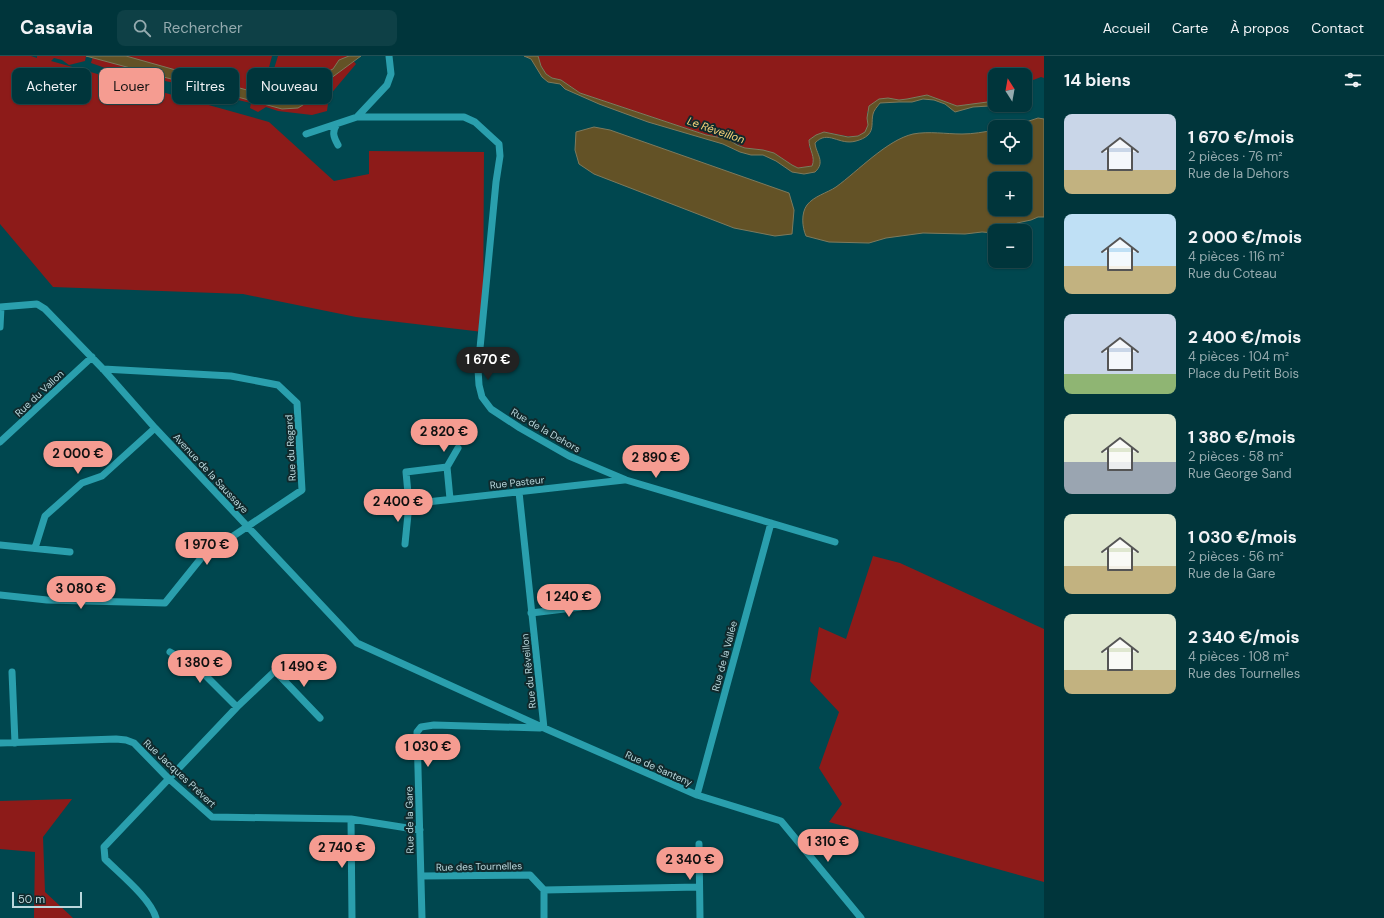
<!DOCTYPE html>
<html lang="fr">
<head>
<meta charset="utf-8">
<style>
  :root { --surface:#00353b; --page:#0e4046; --text:#f1f3f6; --muted:#95abaf; --line:#225055; --accent:#f59c91 }
  body { margin:0; font-family:"DM Sans",sans-serif; background:var(--page); color:var(--text); height:100vh; display:flex; flex-direction:column; font-size:15px; white-space:nowrap }
  * { box-sizing:border-box; margin:0 }
  p { font-size:13px; color:var(--muted) }
  .icon { flex:none; width:22px; height:22px; fill:none; stroke:currentColor; stroke-width:2; stroke-linecap:round; stroke-linejoin:round }
  .map { position:relative; flex:1; overflow:hidden }
  .drawer { display:flex; flex-direction:column; background:var(--surface); width:340px }
  .drawer>* { flex:none }
  .guide { position:absolute; left:12px; top:12px; width:380px; height:36px; display:flex; gap:8px }
  .needle { width:26px; rotate:349deg }
  .tools { position:absolute; left:988px; top:12px; display:grid; gap:8px }
  .tools a { display:grid; place-items:center; width:44px; height:44px; border-radius:8px; background:var(--surface); box-shadow:0 1px 3px #0004,0 0 0 1px var(--line); font-size:20px }
  .scale { position:absolute; left:12px; bottom:10px; width:70px; box-sizing:border-box; padding-left:4px; border:2px solid #bad7dc; border-top:0; font-size:11px; line-height:14px; white-space:nowrap; color:#bad7dc; -webkit-text-stroke:3px #102a2d; paint-order:stroke }
  .price { position:absolute; translate:-50% -34px; padding:0 9px; border-radius:14px; background:var(--accent); color:#111; font-size:13px; line-height:26px; filter:drop-shadow(0 1px 2px #0008) }
  .price::after { content:''; position:absolute; left:50%; top:24px; width:12px; height:9px; margin-left:-6px; background:inherit; clip-path:polygon(0 0,100% 0,50% 100%) }
  .price.active { background:#222; color:#fff }
  ul { padding:0; list-style:none }
  li { display:flex; align-items:center; gap:12px; height:100px; padding:0 20px }
  li span { display:grid; place-items:center; flex:none; width:112px; height:80px; border-radius:8px; color:#555 }
  li>.icon { margin-inline-start:auto }
  span .icon { width:48px; height:48px; fill:#fffc; stroke-width:1 }
  li b { font-size:17px }
  h2 { display:flex; justify-content:space-between; align-items:center; height:48px; padding:0 20px; font-size:17px }
  .chip { padding:0 14px; border-radius:8px; background:var(--surface); box-shadow:0 1px 3px #0004,0 0 0 1px var(--line); font-size:14px; line-height:36px }
  .chip.active { background:var(--accent); color:#111 }
  header { display:flex; align-items:center; gap:24px; box-sizing:border-box; height:56px; padding:0 20px; background:var(--surface); border-bottom:1px solid var(--line) }
  header strong { font-size:19px }
  nav { display:flex; gap:22px; margin-inline-start:auto; font-size:14px }
  .search { width:280px; height:36px; background:var(--page); display:flex; align-items:center; gap:10px; box-sizing:border-box; padding:0 14px; border-radius:8px; color:var(--muted); font-size:15px }
  main { display:flex; flex:1; min-height:0 }
  .map>svg:first-child { display:block }
  .green { fill:#8d1b19 }
  .water { fill:#635226; stroke:#7d7a5d; fill-rule:evenodd }
  .lines { fill:none; stroke-linecap:round; stroke-linejoin:round }
  .minor { stroke:#2a9fad; stroke-width:7 }
  .labels { text-anchor:middle; stroke-width:4; stroke-linejoin:round; paint-order:stroke }
  .street-label { font-size:10px; fill:#bad7dc; stroke:#102a2d }
  .water-label { font-size:11px; font-style:italic; fill:#f9d47b; stroke:#102a2d }
</style>
</head>
<body>
<header>
<strong>Casavia</strong>
<div class="search"><svg class="icon" aria-label="search" viewBox="0 0 24 24"><circle cx="10" cy="10" r="6"/><path d="M15 15l6 6"/></svg>Rechercher</div>
<nav><a>Accueil</a><a>Carte</a><a>À propos</a><a>Contact</a></nav>
</header>
<main>
<div class="map">
<svg width="1044" height="862" viewBox="0 0 1044 862">
  <rect width="100%" height="100%" fill="#00474f"/>
  <path class="green" d="M0 0H31L37 2V0H86L85 5 69 9 62 4 54 2 51 5 269 66 334 125 369 118V95L484 96 483 276 356 261 243 238 53 231 0 168Z
    M93 0H272L266 23 272 19 278 0H349L356 8 329 40 327 55 312 59 278 55 266 51 258 56 250 52 251 47 225 41 210 43 183 34 175 27 111 14 91 7Z
    M538 0H1044V22L1041 21 1028 26 1025 33V19H995V45L957 50 927 39 907 43 899 44 888 42 867 56C867 60 868 64 868 68 866 89 836 77 824 76L809 90C812 97 815 103 812 110L798 112 792 109 774 97 763 94 745 92 728 83 706 79 580 37 561 24 552 22 546 18 541 10Z
    M873 500 900 507 1044 573V826L829 766 842 748 819 712 839 656 810 625 819 571 846 583Z
    M72 743 43 781 45 836 73 862H34L35 796 0 793V745Z"/>
  <path class="water" d="M86 0H126L261 38C277 49 287 44 304 38L307 32 315 25 318 20 333 13 339 4 349 0H361L315 34 306 47 298 52 282 53Z
    M524 0H538L541 10 546 18 552 22 561 24 580 37 706 79 728 83 737 89 745 92 763 94 774 97 792 109 798 112 812 110C816 101 809 94 809 84L816 79 824 76 848 81 858 80 865 76 868 69 867 62 869 50 879 43 888 42 899 44 907 43 927 39 957 50 995 45V49H1005L973 51 955 56 945 48 934 44 923 43 912 46H899L880 47C877 51 874 54 873 58 871 66 874 73 868 79 865 82 860 84 856 85 839 90 828 73 815 87 816 98 826 106 815 116L804 118 792 116 776 105 763 99H751L740 96 723 88 648 66 599 48 565 33 560 28 548 26 542 21 531 3Z
    M1038 62 1044 63V161H1038L1031 164 1017 167 1006 175H995V177L982 176 965 178 923 177 886 182 869 187 829 186 806 180C802 171 801 157 807 149 814 140 827 137 836 131 858 115 887 84 913 78 929 75 946 78 962 78 973 78 984 76 995 74V101H1025V71H1011ZM995 123H1025V153H995Z
    M594 71 610 74 789 137 794 154 792 178 775 180 734 172 594 118 579 108 575 94 576 76Z"/>
  <g class="lines">
    <path class="minor" d="M357 61H464L475 66 499 88 500 100 496 126 478 313 479 329 482 341 491 353 520 372 569 400 626 424 835 486
      M337 68C332 76 333 80 338 89
      M306 78 357 61 387 29 391 18 389 0
      M0 251 37 248 45 253 103 313 155 372 357 587 544 672 697 739 781 765 861 862
      M0 271 1 251
      M0 386 92 301
      M447 411 458 392
      M519 436 544 672
      M409 448 624 424
      M405 488 409 448 406 416 447 411 450 443
      M0 489 70 496
      M35 492 45 460 82 427 102 420 155 372
      M0 539 47 544 165 547 202 501 302 434 297 347 278 329 231 320 103 313
      M531 557 581 551 592 539
      M170 596 198 612 237 651
      M12 616 15 687
      M0 687 116 683 126 684 134 687 168 722 212 761 351 763 420 774
      M697 739 771 467
      M351 763 352 862
      M699 788 700 862
      M421 820 530 819 544 834 699 831
      M156 862C151 843 120 818 105 803L104 791 237 651 275 615 320 662
      M422 862 417 676 421 671 434 669 540 672
      M544 862V834"/>
  </g>
  <g class="labels">
    <g class="street-label">
      <text transform="translate(39 337) rotate(-43)" y="4">Rue du Vallon</text>
      <text transform="translate(546 374) rotate(30)" y="4">Rue de la Dehors</text>
      <text transform="translate(290 392) rotate(-93)" y="4">Rue du Regard</text>
      <text transform="translate(211 417) rotate(47)" y="4">Avenue de la Saussaye</text>
      <text transform="translate(517 426) rotate(-6)" y="4">Rue Pasteur</text>
      <text transform="translate(724 600) rotate(-75)" y="4">Rue de la Vallée</text>
      <text transform="translate(528 615) rotate(-96)" y="4">Rue du Réveillon</text>
      <text transform="translate(659 712) rotate(24)" y="4">Rue de Santeny</text>
      <text transform="translate(180 717) rotate(43)" y="4">Rue Jacques Prévert</text>
      <text transform="translate(409 764) rotate(-91)" y="4">Rue de la Gare</text>
      <text transform="translate(479 810) rotate(-1)" y="4">Rue des Tournelles</text>
    </g>
    <g class="water-label">
      <text transform="translate(716 74) rotate(19)" y="4">Le Réveillon</text>
    </g>
  </g>
</svg>
<div class="tools">
<a><svg class="needle" viewBox="-14 -14 28 28"><path d="M0-13l5 13h-10z" fill="#e53935"/><path d="M0 13l5-13h-10z" fill="#95abaf"/></svg></a>
<a><svg class="icon" aria-label="locate" viewBox="0 0 24 24"><circle cx="12" cy="12" r="6"/><path d="M12 2v4M12 18v4M2 12h4M18 12h4"/></svg></a>
<a>+</a>
<a>−</a>
</div>
<div class="scale">50 m</div>
<b class="price active" style="left:488px;top:325px">1 670 €</b>
<b class="price" style="left:444px;top:397px">2 820 €</b>
<b class="price" style="left:78px;top:419px">2 000 €</b>
<b class="price" style="left:656px;top:423px">2 890 €</b>
<b class="price" style="left:398px;top:467px">2 400 €</b>
<b class="price" style="left:207px;top:510px">1 970 €</b>
<b class="price" style="left:81px;top:554px">3 080 €</b>
<b class="price" style="left:569px;top:562px">1 240 €</b>
<b class="price" style="left:200px;top:628px">1 380 €</b>
<b class="price" style="left:304px;top:632px">1 490 €</b>
<b class="price" style="left:428px;top:712px">1 030 €</b>
<b class="price" style="left:828px;top:807px">1 310 €</b>
<b class="price" style="left:342px;top:813px">2 740 €</b>
<b class="price" style="left:690px;top:825px">2 340 €</b>
<div class="guide">
<a class="chip">Acheter</a>
<a class="chip active">Louer</a>
<a class="chip">Filtres</a>
<a class="chip">Nouveau</a>
</div>
</div>
<section class="drawer">
<h2>14 biens<svg class="icon" aria-label="filters" viewBox="0 0 24 24"><path d="M4 7h16M4 17h16"/><circle cx="9" cy="7" r="2"/><circle cx="15" cy="17" r="2"/></svg></h2>
<ul>
<li><span style="background:linear-gradient(#c9d6e8 70%,#c2b280 0)"><svg class="icon" aria-label="home" viewBox="0 0 24 24"><path d="M3 11l9-7 9 7M6 9v11h12V9"/></svg></span><div><b>1 670 €/mois</b><p>2 pièces · 76 m²</p><p>Rue de la Dehors</p></div></li>
<li><span style="background:linear-gradient(#bfe0f5 65%,#c2b280 0)"><svg class="icon" aria-label="home" viewBox="0 0 24 24"><path d="M3 11l9-7 9 7M6 9v11h12V9"/></svg></span><div><b>2 000 €/mois</b><p>4 pièces · 116 m²</p><p>Rue du Coteau</p></div></li>
<li><span style="background:linear-gradient(#c9d6e8 75%,#8fb573 0)"><svg class="icon" aria-label="home" viewBox="0 0 24 24"><path d="M3 11l9-7 9 7M6 9v11h12V9"/></svg></span><div><b>2 400 €/mois</b><p>4 pièces · 104 m²</p><p>Place du Petit Bois</p></div></li>
<li><span style="background:linear-gradient(#dfe7d0 60%,#9aa5b1 0)"><svg class="icon" aria-label="home" viewBox="0 0 24 24"><path d="M3 11l9-7 9 7M6 9v11h12V9"/></svg></span><div><b>1 380 €/mois</b><p>2 pièces · 58 m²</p><p>Rue George Sand</p></div></li>
<li><span style="background:linear-gradient(#dfe7d0 65%,#c2b280 0)"><svg class="icon" aria-label="home" viewBox="0 0 24 24"><path d="M3 11l9-7 9 7M6 9v11h12V9"/></svg></span><div><b>1 030 €/mois</b><p>2 pièces · 56 m²</p><p>Rue de la Gare</p></div></li>
<li><span style="background:linear-gradient(#dfe7d0 70%,#c2b280 0)"><svg class="icon" aria-label="home" viewBox="0 0 24 24"><path d="M3 11l9-7 9 7M6 9v11h12V9"/></svg></span><div><b>2 340 €/mois</b><p>4 pièces · 108 m²</p><p>Rue des Tournelles</p></div></li>
</ul>
</section>
</main>
</body>
</html>
